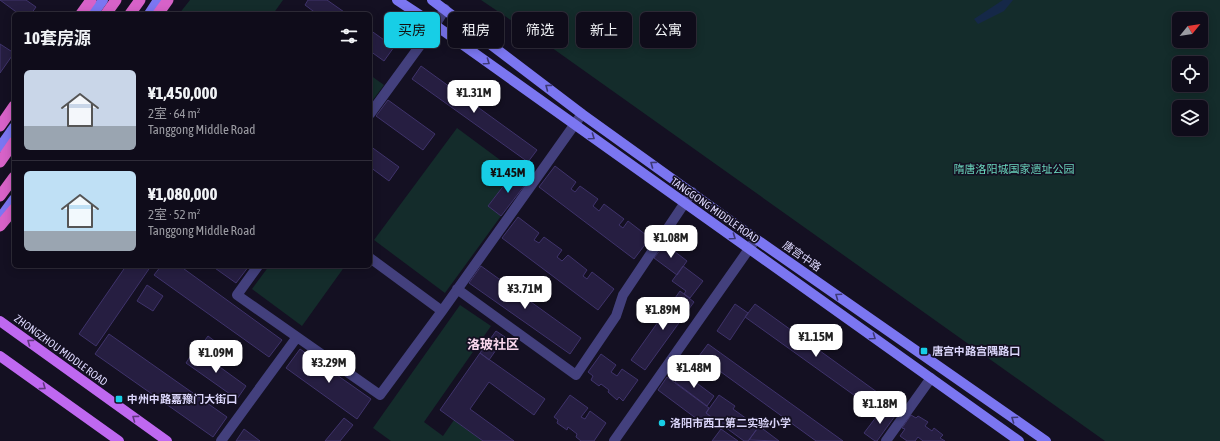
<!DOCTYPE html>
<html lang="zh">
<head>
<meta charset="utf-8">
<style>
  :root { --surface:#0f0c1a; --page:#181523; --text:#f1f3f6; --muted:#9b9ba2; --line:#2f2c39; --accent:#17cee6 }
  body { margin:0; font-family:"Asap Condensed","Noto Sans SC",sans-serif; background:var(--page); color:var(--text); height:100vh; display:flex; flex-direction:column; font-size:15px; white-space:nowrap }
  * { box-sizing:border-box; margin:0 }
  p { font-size:13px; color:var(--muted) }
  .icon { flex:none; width:22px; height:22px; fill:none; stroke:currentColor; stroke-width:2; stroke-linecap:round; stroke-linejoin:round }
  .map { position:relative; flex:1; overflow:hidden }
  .details { position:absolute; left:12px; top:12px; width:360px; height:256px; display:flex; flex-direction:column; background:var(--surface); border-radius:6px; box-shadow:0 2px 10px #0003,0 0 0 1px var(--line) }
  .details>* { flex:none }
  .guide { position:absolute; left:384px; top:12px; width:380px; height:36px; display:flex; gap:8px }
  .needle { width:26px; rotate:60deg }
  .fabs { position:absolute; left:1172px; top:12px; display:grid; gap:8px }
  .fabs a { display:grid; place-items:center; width:36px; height:36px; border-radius:6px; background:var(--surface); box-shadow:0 2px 10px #0003,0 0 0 1px var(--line); font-size:20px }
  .price { position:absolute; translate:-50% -34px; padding:0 9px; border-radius:8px; background:#fff; color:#222; font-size:13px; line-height:26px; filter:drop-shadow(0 1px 2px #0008) }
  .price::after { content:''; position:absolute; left:50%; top:24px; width:12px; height:9px; margin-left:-6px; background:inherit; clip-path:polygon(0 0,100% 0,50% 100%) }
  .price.on { background:var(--accent); color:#111 }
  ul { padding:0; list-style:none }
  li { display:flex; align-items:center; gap:12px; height:100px; padding:0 12px }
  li+li { border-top:1px solid var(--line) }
  li span { display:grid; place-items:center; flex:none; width:112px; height:80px; border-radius:6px; color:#555 }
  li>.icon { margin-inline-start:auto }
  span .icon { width:48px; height:48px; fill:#fffc; stroke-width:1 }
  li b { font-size:17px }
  h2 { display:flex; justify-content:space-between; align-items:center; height:48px; padding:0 12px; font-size:17px }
  .chip { padding:0 14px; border-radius:6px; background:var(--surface); box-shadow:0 2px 10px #0003,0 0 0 1px var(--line); font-size:14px; line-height:36px }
  .chip.on { background:var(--accent); color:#111 }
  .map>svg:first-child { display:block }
  .green { fill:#142c2b; fill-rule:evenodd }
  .water { fill:#152848 }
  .building { fill:#261e41; stroke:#3f336b }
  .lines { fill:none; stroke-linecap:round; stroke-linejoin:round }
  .minor { stroke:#43407d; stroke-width:10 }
  .secondary { stroke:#7b76f1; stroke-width:10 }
  .primary { stroke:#bf68f0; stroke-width:10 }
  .trunk { stroke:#d762c8; stroke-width:11 }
  .oneway { stroke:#3d3975 }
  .oneway2 { stroke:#61387f }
  .poi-dot { fill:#17cee6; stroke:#141022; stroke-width:1.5 }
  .labels { text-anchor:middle; stroke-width:3.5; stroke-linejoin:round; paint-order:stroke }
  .park-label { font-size:11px; fill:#69d4bb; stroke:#141022 }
  .street-label { font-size:11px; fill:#dbd6fb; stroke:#141022 }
  .poi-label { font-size:11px; font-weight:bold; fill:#dbd6fb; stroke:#141022; text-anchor:start }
  .quarter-label { font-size:13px; font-weight:bold; fill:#fbd8ee; stroke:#141022 }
</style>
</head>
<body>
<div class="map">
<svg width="1220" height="441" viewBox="0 0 1220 441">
  <rect width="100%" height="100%" fill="#141022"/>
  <path class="green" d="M190 0H283L273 14H179Z
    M481 0H1220V441H1105L555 50ZM1179 19H1201V41H1179ZM1179 63H1201V85H1179ZM1179 107H1201V129H1179Z
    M370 75 384 85 370 104Z
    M457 128 515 171 488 206 501 216 445 293 374 240Z
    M269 266H345L302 326 252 289Z
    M460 305 491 326 424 422 443 436 454 420 483 441H391L373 428Z"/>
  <path class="water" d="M1003 0H1013L1004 11 978 24 974 19Z"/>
  <path class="building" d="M0 0H26L36 7 31 14H19Z
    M308 0H327L347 14H317L305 5Z
    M370 30 394 47 384 61 370 51Z
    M0 44 14 53 0 73Z
    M421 66 537 150 528 162 412 79Z
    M388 100 435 134 423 150 376 116Z
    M370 146 399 167 389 181 370 167Z
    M555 166 576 182 571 189 575 192 580 186 598 199 593 206 599 211 604 204 624 219 619 225 623 228 628 221 650 238 634 259 539 187Z
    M515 171 528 181 501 216 488 206Z
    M518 217 539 233 534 240 539 243 544 237 562 250 557 257 562 261 568 255 587 270 583 276 587 279 592 272 614 289 598 310 502 238Z
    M665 244 687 261 677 275 654 258Z
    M126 266H151L96 346 79 334Z
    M161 266H180L282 340 269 357 154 275Z
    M212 266H249L236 283Z
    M481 266 581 338 570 354 469 283Z
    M683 266 703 281 690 298 684 294 686 291 672 281Z
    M147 285 163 296 153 311 137 301Z
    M680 291 694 302 645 370 631 360Z
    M735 304 748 313 730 340 717 331Z
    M755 304 888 400 879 413 745 317Z
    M496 331 505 337 489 360 480 353Z
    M109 334 227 417 213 437 95 354Z
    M208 336 233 355 224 366 200 347Z
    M708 344 843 441H816L699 356Z
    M195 349 246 386 237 399 186 363Z
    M300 349 371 399 357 419 286 368Z
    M480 353 545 399 534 415 489 382 470 409 514 441H483L440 410Z
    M601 354 616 365 611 372 617 376 622 369 638 380 623 401 619 397 617 400 608 392 609 390 601 384 599 386 591 380 593 376 588 372Z
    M682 372 714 396 707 406 675 382Z
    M667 377 709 408 706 413 715 420 709 428 658 390Z
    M570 395 588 408 581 417 585 419 590 411 606 423 594 441H581L576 437 577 434 568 427 567 430 557 423 558 420 554 417Z
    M719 395 735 406 733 409 754 424 755 421 760 425 748 441H744L706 413Z
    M883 408 895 416 877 441H875L864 433Z
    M911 415 916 418 918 416 928 422 925 426 932 431 934 428 943 435 940 438 945 441H923L918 437 915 441H907L900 436 905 429 902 428Z
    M344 418 353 425 340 441H325Z
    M759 426 779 441 749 440Z
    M244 429 260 441H236Z
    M721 429 738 441H712Z"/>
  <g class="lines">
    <path class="minor" d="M370 114 435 25 445 9
      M370 258 442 311
      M258 266 237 295 380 395 442 311 582 114
      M457 289 576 375 616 316 623 295 692 192
      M221 441 297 337
      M614 441 756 239
      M886 441 931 378"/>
    <path class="secondary" d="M397 0 435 25 1019 441
      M432 0 582 114 756 239 1046 441
      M93 14 103 0
      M149 14 158 0
      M0 147 14 127
      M0 218 14 199"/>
    <path class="primary" d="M0 321 167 441
      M0 356 119 441"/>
    <path class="trunk" d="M81 14 91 0
      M106 14 116 0
      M130 14 140 0
      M158 14 168 0
      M0 126 14 106
      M0 162 14 142
      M0 196 14 177
      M0 226 14 209"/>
  </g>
  <defs><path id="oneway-chevron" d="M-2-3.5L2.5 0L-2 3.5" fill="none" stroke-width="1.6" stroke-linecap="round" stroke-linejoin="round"/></defs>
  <g class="oneway">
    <use href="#oneway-chevron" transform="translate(487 62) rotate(35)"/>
    <use href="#oneway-chevron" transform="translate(548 87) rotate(-143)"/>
    <use href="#oneway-chevron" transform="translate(592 137) rotate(35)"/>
    <use href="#oneway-chevron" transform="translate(653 164) rotate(-144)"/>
    <use href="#oneway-chevron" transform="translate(733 237) rotate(35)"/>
    <use href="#oneway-chevron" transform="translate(838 296) rotate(-145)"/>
    <use href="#oneway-chevron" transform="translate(873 337) rotate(35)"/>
    <use href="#oneway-chevron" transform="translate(1014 419) rotate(-145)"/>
  </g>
  <g class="oneway2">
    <use href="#oneway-chevron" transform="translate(30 342) rotate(-144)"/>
    <use href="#oneway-chevron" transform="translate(43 387) rotate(36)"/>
    <use href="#oneway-chevron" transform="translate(135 418) rotate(-144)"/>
  </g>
  <g class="poi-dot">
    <rect x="920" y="347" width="8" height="8" rx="2"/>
    <rect x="115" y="395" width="8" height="8" rx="2"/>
    <circle cx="662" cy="423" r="4"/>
  </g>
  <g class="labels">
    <g class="park-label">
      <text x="1014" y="173">隋唐洛阳城国家遗址公园</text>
    </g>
    <g class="street-label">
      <text transform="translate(715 210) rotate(35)" y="4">TANGGONG MIDDLE ROAD</text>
      <text transform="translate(802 256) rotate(35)" y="4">唐宫中路</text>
      <text transform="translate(61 350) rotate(36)" y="4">ZHONGZHOU MIDDLE ROAD</text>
    </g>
    <g class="poi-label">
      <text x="932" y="355">唐宫中路宫隅路口</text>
      <text x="127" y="403">中州中路嘉豫门大街口</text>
      <text x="670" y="427">洛阳市西工第二实验小学</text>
    </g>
    <g class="quarter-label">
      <text x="493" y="349">洛玻社区</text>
    </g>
  </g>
</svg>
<div class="fabs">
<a><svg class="needle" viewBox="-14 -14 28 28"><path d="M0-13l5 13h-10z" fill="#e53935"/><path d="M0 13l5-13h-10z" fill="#9b9ba2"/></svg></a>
<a><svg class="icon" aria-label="locate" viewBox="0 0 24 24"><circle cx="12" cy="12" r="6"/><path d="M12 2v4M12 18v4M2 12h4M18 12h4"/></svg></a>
<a><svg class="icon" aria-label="layers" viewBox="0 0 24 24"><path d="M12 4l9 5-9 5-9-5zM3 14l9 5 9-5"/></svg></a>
</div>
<b class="price" style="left:474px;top:114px">¥1.31M</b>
<b class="price on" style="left:508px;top:194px">¥1.45M</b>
<b class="price" style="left:671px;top:259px">¥1.08M</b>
<b class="price" style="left:525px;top:310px">¥3.71M</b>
<b class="price" style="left:663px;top:331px">¥1.89M</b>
<b class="price" style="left:816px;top:358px">¥1.15M</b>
<b class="price" style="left:216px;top:374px">¥1.09M</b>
<b class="price" style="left:329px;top:384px">¥3.29M</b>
<b class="price" style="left:694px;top:389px">¥1.48M</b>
<b class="price" style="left:880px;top:425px">¥1.18M</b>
<div class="guide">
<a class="chip on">买房</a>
<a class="chip">租房</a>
<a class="chip">筛选</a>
<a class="chip">新上</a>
<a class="chip">公寓</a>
</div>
<section class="details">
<h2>10套房源<svg class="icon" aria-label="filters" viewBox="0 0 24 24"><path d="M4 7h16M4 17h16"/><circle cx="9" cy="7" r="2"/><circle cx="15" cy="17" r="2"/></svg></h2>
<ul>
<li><span style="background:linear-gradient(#c9d6e8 70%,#9aa5b1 0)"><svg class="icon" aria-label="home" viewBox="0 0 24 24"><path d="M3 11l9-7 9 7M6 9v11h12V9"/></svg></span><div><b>¥1,450,000</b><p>2室 · 64 m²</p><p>Tanggong Middle Road</p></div></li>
<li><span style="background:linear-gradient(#bfe0f5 75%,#9aa5b1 0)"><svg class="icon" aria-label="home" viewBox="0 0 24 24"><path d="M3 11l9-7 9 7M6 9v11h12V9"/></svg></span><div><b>¥1,080,000</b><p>2室 · 52 m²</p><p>Tanggong Middle Road</p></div></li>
</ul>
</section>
</div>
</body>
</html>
